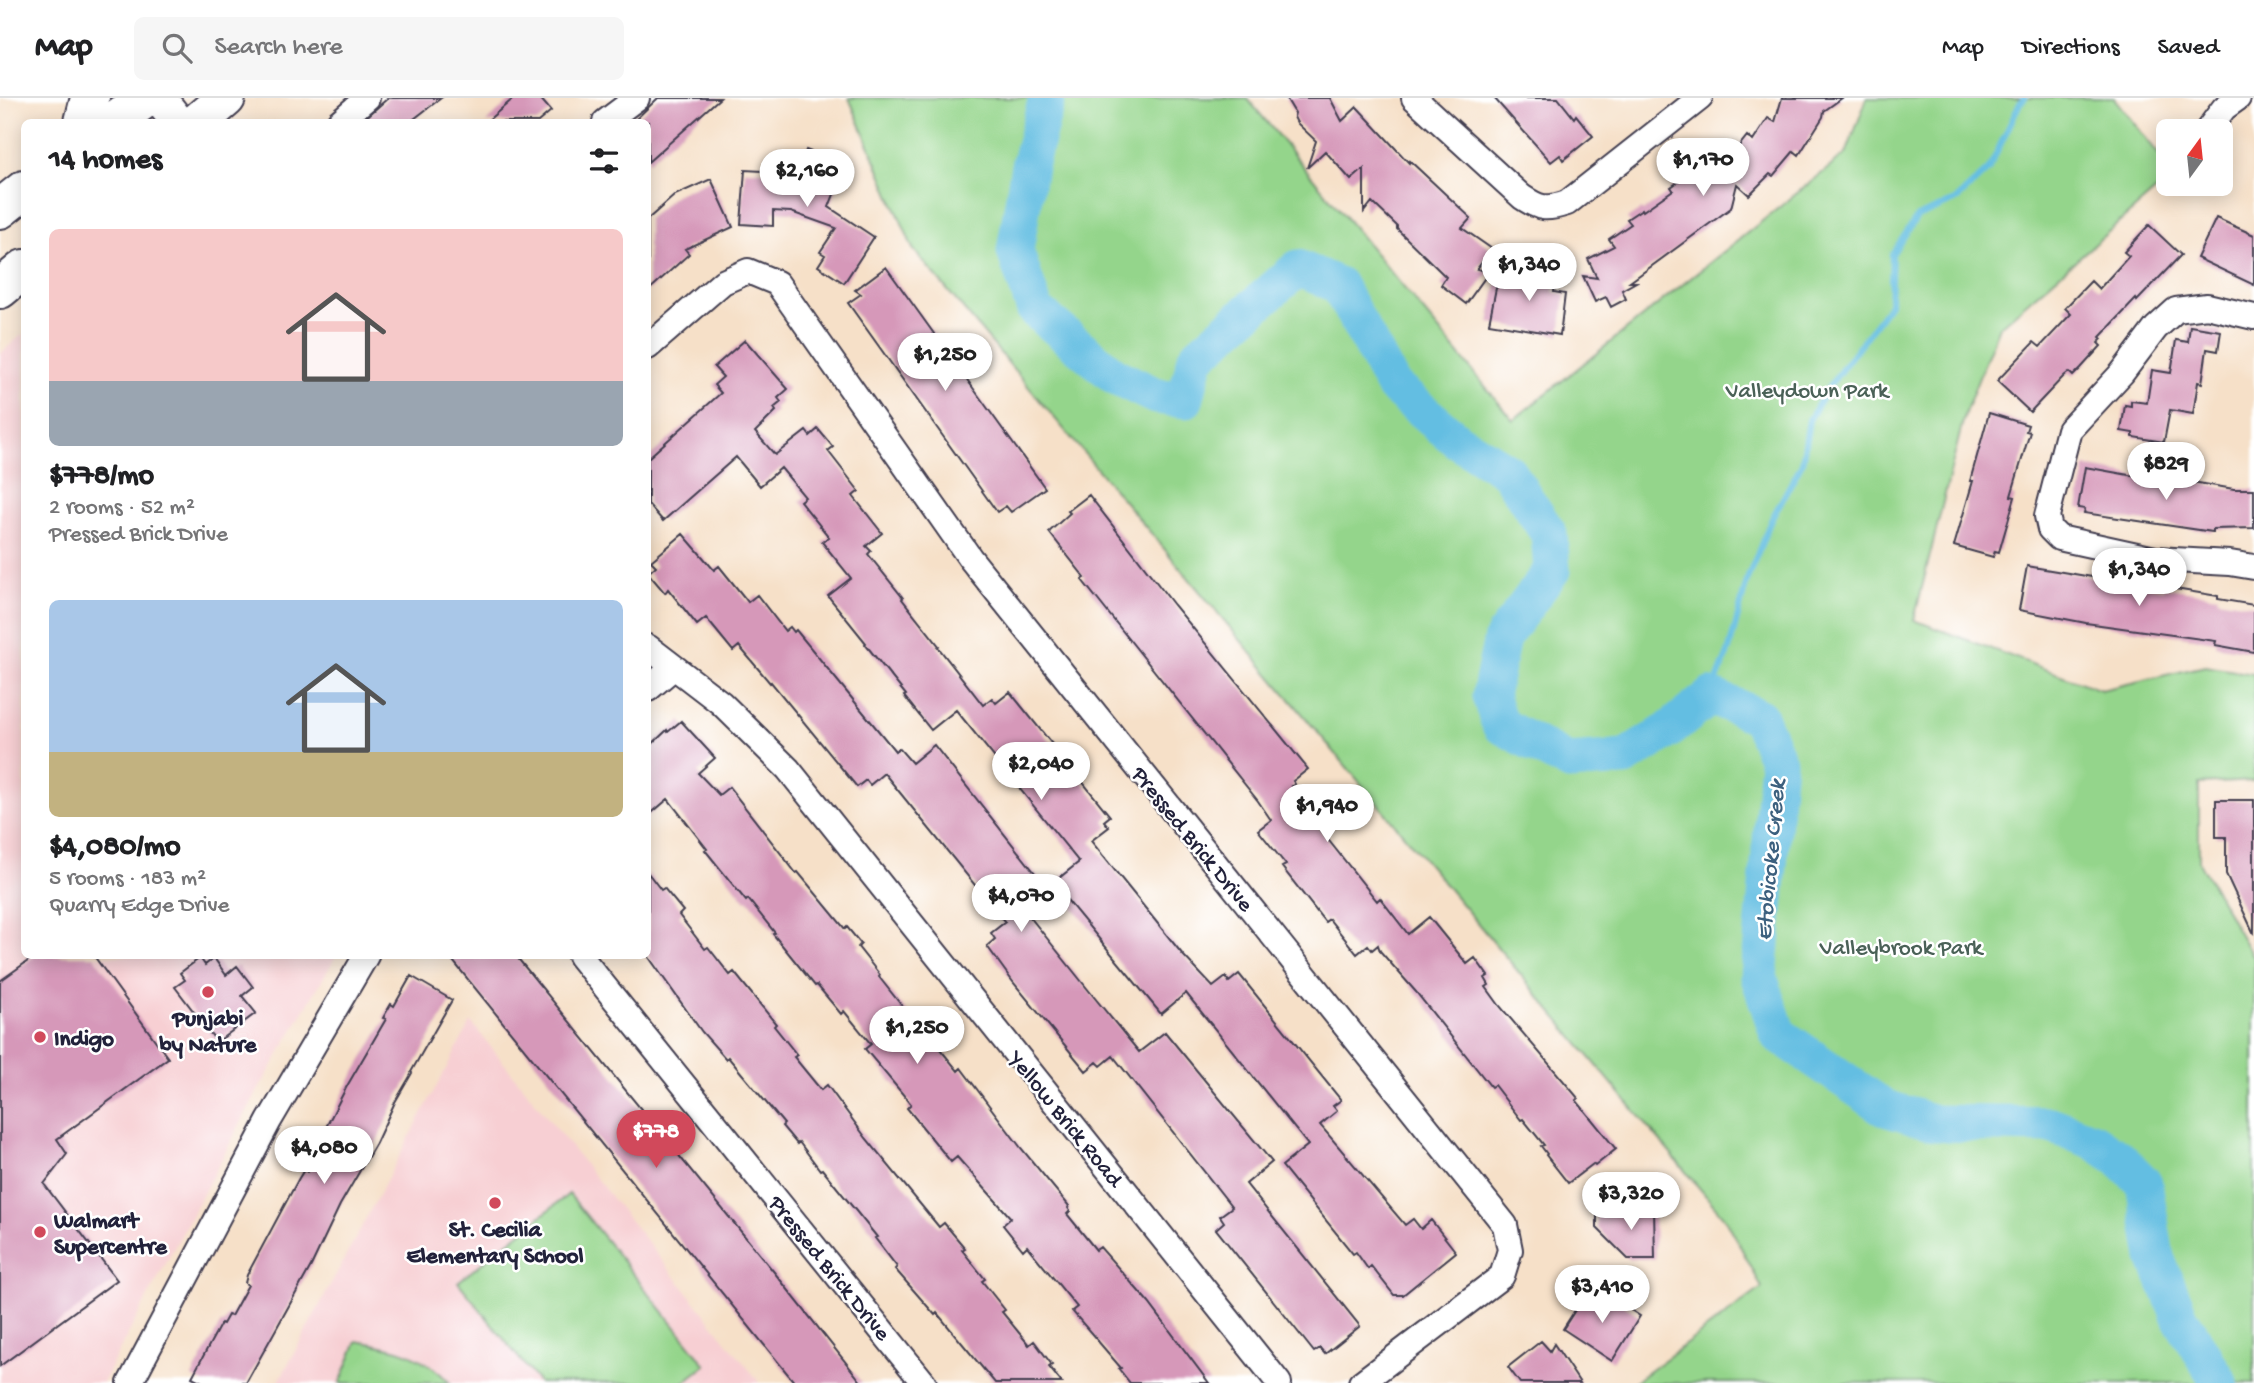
<!DOCTYPE html>
<html lang="en">
<head>
<meta charset="utf-8">
<style>
  :root { --surface:#fff; --page:#f6f6f6; --text:#202124; --muted:#757577; --line:#e0e0e0; --accent:#d1495b }
  body { margin:0; font-family:"Gochi Hand",sans-serif; background:var(--page); color:var(--text); height:100vh; display:flex; flex-direction:column; font-size:26px; white-space:nowrap }
  * { box-sizing:border-box; margin:0 }
  p { font-size:23px; color:var(--muted) }
  .icon { flex:none; width:38px; height:38px; fill:none; stroke:currentColor; stroke-width:2; stroke-linecap:round; stroke-linejoin:round }
  .map { position:relative; flex:1; overflow:hidden }
  .panel { position:absolute; left:21px; top:21px; width:630px; height:840px; display:flex; flex-direction:column; background:var(--surface); border-radius:10px; box-shadow:0 4px 18px #0003 }
  .panel>* { flex:none }
  .needle { width:46px; rotate:15deg }
  .buttons { position:absolute; left:2156px; top:21px; display:grid; gap:14px }
  .buttons a { display:grid; place-items:center; width:77px; height:77px; border-radius:10px; background:var(--surface); box-shadow:0 4px 18px #0003; font-size:35px }
  .price { position:absolute; translate:-50% -60px; padding:0 16px; border-radius:24px; background:#fff; color:#222; font-size:23px; line-height:46px; filter:drop-shadow(0 2px 4px #0008) }
  .price::after { content:''; position:absolute; left:50%; top:42px; width:21px; height:16px; margin-left:-10px; background:inherit; clip-path:polygon(0 0,100% 0,50% 100%) }
  .price.selected { background:var(--accent); color:#fff }
  ul { padding:0; list-style:none }
  li { display:grid; align-content:center; gap:14px; height:371px; padding:0 28px }
  li span { display:grid; place-items:center; height:217px; border-radius:10px; color:#555 }
  li>.icon { margin-inline-start:auto }
  span .icon { width:126px; height:126px; fill:#fffc; stroke-width:1 }
  li b { font-size:30px }
  h2 { display:flex; justify-content:space-between; align-items:center; height:84px; padding:0 28px; font-size:30px }
  header { display:flex; align-items:center; gap:42px; box-sizing:border-box; height:98px; padding:0 35px; background:var(--surface); border-bottom:2px solid var(--line) }
  header strong { font-size:33px }
  nav { display:flex; gap:38px; margin-inline-start:auto; font-size:24px }
  .search { width:490px; height:63px; background:var(--page); display:flex; align-items:center; gap:18px; box-sizing:border-box; padding:0 24px; border-radius:10px; color:var(--muted); font-size:26px }
  .map>svg:first-child { display:block }
  .built { fill:#f7cfd3 }
  .green { fill:#94d58b; stroke:#5b7c63; stroke-width:2 }
  .lines { fill:none; stroke-linecap:round; stroke-linejoin:round }
  .stream { stroke:#64bee2; stroke-width:6 }
  .river { stroke:#64bee2; stroke-width:37 }
  .building { fill:#d698b9 }
  .street-casing { stroke:#423e50; stroke-width:28 }
  .secondary-casing { stroke:#423e50; stroke-width:37 }
  .primary-casing { stroke:#423e50; stroke-width:42 }
  .street { stroke:#fff; stroke-width:24 }
  .secondary { stroke:#fff; stroke-width:33 }
  .primary { stroke:#fff; stroke-width:38 }
  .poi-dot { fill:#d1495b; stroke:#fff; stroke-width:2.5 }
  .labels { text-anchor:middle; stroke-width:5; stroke-linejoin:round; paint-order:stroke }
  .park-label { font-size:23px; fill:#4a6157; stroke:#fff }
  .street-label { font-size:23px; fill:#22223b; stroke:#fff }
  .poi-label { font-size:23px; font-weight:bold; fill:#22223b; stroke:#fff }
  .water-label { font-size:24px; font-style:italic; fill:#3c607e; stroke:#fff }
</style>
</head>
<body>
<header>
<strong>Map</strong>
<div class="search"><svg class="icon" aria-label="search" viewBox="0 0 24 24"><circle cx="10" cy="10" r="6"/><path d="M15 15l6 6"/></svg>Search here</div>
<nav><a>Map</a><a>Directions</a><a>Saved</a></nav>
</header>
<div class="map">
<svg width="2254" height="1285" viewBox="0 0 2254 1285">
  <rect width="100%" height="100%" fill="#fff"/>
  <filter id="ink" filterUnits="userSpaceOnUse"><feTurbulence type="fractalNoise" baseFrequency=".0143" numOctaves="2"/><feDisplacementMap in="SourceGraphic" scale="14" xChannelSelector="R" yChannelSelector="G"/><feConvolveMatrix kernelMatrix="1 2 1 2 8 2 1 2 1" color-interpolation-filters="sRGB"/></filter>
  <filter id="wash" filterUnits="userSpaceOnUse"><feTurbulence type="fractalNoise" baseFrequency=".00686" numOctaves="4" result="noise"/><feDisplacementMap in="SourceGraphic" scale="28" xChannelSelector="R" yChannelSelector="G"/><feGaussianBlur stdDeviation="1.57" result="paint"/><feColorMatrix in="noise" values="0 0 0 0 0 0 0 0 0 0 0 0 0 0 0 0 0 1.4 0 .05"/><feComposite in="paint" operator="in"/></filter>
  <g filter="url(#wash)">
    <rect width="100%" height="100%" fill="#f6e0c8"/>
    <path class="built" d="M24 235V858H336L259 991 102 1285H0V256Z
      M471 924 760 1285H278Z"/>
    <path class="green" d="M849 0H1247L1513 322 1846 56 1867 0H2114L2168 68V82L1999 229 1965 315 1914 522 2101 592 2205 568 2254 576V683L2199 686V764L2254 861V1285H1633L1762 1190 1727 1123 913 151Z
      M569 1096 706 1267 683 1285H539L458 1184Z
      M357 1243C397 1250 422 1255 450 1285H340Z"/>
    <g class="lines">
      <path class="stream" d="M1711 598 1729 552 1748 479 1771 422 1802 365 1809 322 1828 290 1890 206 1892 156 1917 119 1955 103 1989 71 2020 5 2025 0"/>
      <path class="river" d="M1047 0 1029 68 1015 153 1035 212 1115 278 1156 298 1185 302 1196 259 1298 170 1338 187 1393 288 1457 342 1508 374 1549 436 1552 472 1502 540 1490 598 1500 627 1568 664 1625 660 1669 632 1711 598 1759 619 1778 664 1759 879 1778 936 1885 1010 1935 1025 2051 1027 2094 1043 2120 1061 2144 1085 2156 1160 2181 1221 2220 1285"/>
    </g>
    <g id="blocks">
      <path class="building" d="M388 0H441L410 24H361Z
        M514 0H540L551 13 538 24H486Z
        M658 0H720L648 64V24H633Z
        M1286 0H1330L1342 23 1357 9 1409 65 1410 63 1471 120 1462 130 1492 151 1477 171 1489 174 1466 206 1441 187 1446 179 1397 131V128L1372 104 1364 114V71L1351 82 1325 53 1307 70 1316 43 1297 25 1294 19 1295 15Z
        M1494 0H1558L1574 20 1576 17 1593 38 1563 62 1560 57 1551 64Z
        M1782 0H1842L1824 13 1823 19 1799 57 1794 53 1773 78 1770 76 1749 97 1737 86 1731 110 1630 184H1636L1622 192 1626 201 1611 209 1606 199 1595 204 1583 178 1597 180 1588 161 1614 148 1609 141 1631 126 1627 121 1642 111 1643 113 1673 92 1671 89 1685 79 1687 81 1706 68 1709 71 1730 48 1735 53 1747 38 1753 43 1768 20 1775 24Z
        M806 52 824 59 821 68 842 76 829 109 874 139 844 185 818 168 825 157 820 154 836 130 791 114 773 113V128L741 126 745 72 798 75Z
        M711 81 733 129 685 151 689 156 648 193V121L675 97Z
        M2216 120 2254 137V187L2197 160Z
        M2149 127 2181 157 2137 203 2136 201 2100 239 2102 241 2098 245 2101 248 2081 270 2073 278 2069 274 2064 278 2030 314 1997 283 2034 244 2040 249 2071 216 2065 210 2091 183 2099 191 2129 158 2124 154Z
        M886 169 1045 390 1011 414 1006 408 997 414 848 205 861 196 855 192Z
        M1536 173 1557 175 1554 194 1565 196 1560 237 1489 225 1499 175 1535 183Z
        M2190 228 2221 233 2218 253 2207 251 2202 285 2198 284 2193 316 2170 312 2164 344 2133 339V335L2121 333 2125 307 2131 308V303L2147 305 2152 272 2171 275 2176 242 2188 244Z
        M745 242 788 291 778 300 781 304 774 310 776 313 755 334 775 357 806 333 810 338 818 331 833 349 828 353 859 393 853 398 882 435 866 448 871 453 868 456 903 500 902 501 939 548 938 549 983 607 992 600 996 605 1010 594 1110 718 1104 723 1109 729 1091 743 1183 857 1213 889 1226 879 1229 884 1239 876 1341 1002 1333 1008 1337 1013 1320 1027 1405 1127 1413 1121 1421 1131 1431 1122 1456 1154 1403 1197H1394L1371 1168 1368 1171 1356 1154 1353 1156 1282 1068 1308 1047 1186 895 1161 916 1053 785 1079 764 956 612 931 632 904 598 906 597 865 546 866 545 828 498 851 480 822 444 829 439 800 403 805 399 781 370 760 388 736 359 663 423 648 406V360L721 295 714 287 723 279 714 269Z
        M1989 315 2028 327 2026 333 2030 334 2011 398 2015 399 1999 454 1995 453 1993 459 1954 448 1973 383H1970Z
        M2085 369 2167 384 2168 380 2234 391H2254V430L2213 431V434L2084 415 2085 411 2078 410Z
        M1089 397 1174 507 1308 671 1293 683 1295 686 1292 688 1318 721 1314 724 1377 803 1380 800 1408 836 1429 819 1467 866 1475 860 1488 878 1485 880 1489 887 1486 889 1499 907 1578 1000 1576 1002 1616 1051 1595 1068 1593 1066 1568 1085 1546 1057 1547 1056 1541 1048 1544 1047 1523 1021 1521 1022 1494 987 1491 989 1416 894 1380 853 1378 847 1372 852 1368 847 1357 856 1329 821 1325 824 1282 769 1286 767 1258 732 1271 722 1258 703 1105 511 1082 482 1085 480 1049 434 1070 415 1068 413Z
        M683 436 714 472 719 468 748 504 757 497 785 533 790 529 794 534 796 532 895 653 899 650 912 665 934 647 1039 780 1014 799 1094 899 1139 954 1165 934 1272 1064 1246 1086 1360 1228 1325 1256 1320 1250 1314 1254 1216 1131 1224 1124 1220 1118 1232 1109 1113 958 1101 968 1097 964 1086 973 1013 884 987 848 995 841 991 835 1005 824 884 675 870 687 866 682 857 689 771 584 770 585 739 548 733 553 706 520 697 527 668 491 665 495 648 475 656 468 651 463Z
        M2027 468 2163 491V489L2218 498V501L2254 507V554L2215 547 2216 543 2086 525 2019 512Z
        M681 623 715 660 698 675 719 697 729 689 796 775 798 774 845 831 847 829 861 846 858 849 880 877 879 879 910 918 935 945 958 973 961 970 1021 1050 1069 1108 1068 1110 1070 1113 1067 1116 1096 1152 1100 1149 1149 1205 1209 1285H1130L1119 1271 1121 1270 1072 1213 1077 1209 1027 1148 1023 1152 1003 1127 1011 1120 957 1059 951 1064 907 1010 911 1006 865 951 871 946 844 913 841 916 817 887 815 888 773 836 775 835 748 801 746 803 705 752 707 751 668 701 648 718V650L667 632 668 634Z
        M2216 702H2254V836L2226 776V739H2216Z
        M648 775 661 792 664 790 683 813 679 817 705 851 708 849 730 877 734 874 776 926 774 928 797 957 794 959 821 992 827 987 866 1040 939 1129 944 1125 965 1150 962 1152 985 1181 982 1183 1005 1212 1002 1214 1029 1247 1034 1243 1052 1267 1049 1269 1062 1285H995L937 1215 935 1217 895 1171 897 1169 875 1140 877 1139 822 1071 820 1072 799 1044 797 1046 782 1028 784 1026 728 959 726 961 702 934 648 858Z
        M35 858H94L168 960 57 1041 67 1056 44 1086 117 1182 0 1268V883Z
        M449 858H516L774 1174 862 1285H795Z
        M200 860 205 867 214 860 226 877 237 868 253 889 242 898 256 915 217 944 175 889 185 882 180 875Z
        M411 878 452 902 411 974 412 975 395 1004 376 1045 340 1107 311 1168 246 1285H204L192 1279 221 1225 223 1226 228 1217 231 1218 248 1187 245 1185 247 1177 299 1080 304 1072 308 1074 324 1042 322 1041 326 1032 325 1031 347 988 386 921 383 920 391 906 394 908Z
        M1654 1109 1655 1161H1628L1597 1130V1116L1627 1114V1110Z
        M1588 1192 1611 1207 1620 1205 1640 1218 1612 1263 1563 1231Z
        M1541 1243 1550 1253 1554 1246 1580 1285H1520L1508 1269Z"/>
    </g>
  </g>
  <g filter="url(#ink)">
    <use href="#blocks" fill-opacity="0" stroke="#423e50" stroke-width="2"/>
    <g class="lines">
      <g class="street-casing">
        <path id="street" d="M1414 0 1522 99C1540 111 1546 112 1567 105L1700 0
          M339 24 367 0
          M605 24 637 0
          M2207 33 2224 10 2238 0
          M2254 219 2207 208 2176 212 2156 230 2122 275 2069 332 2047 418 2050 431 2059 440 2155 461 2230 465 2254 469
          M648 249 723 184 748 173 777 185 970 460 1505 1127 1510 1152 1502 1178 1361 1285
          M648 549 721 605 788 671 1279 1285
          M648 591 674 569
          M580 858 924 1285
          M130 1285 269 1023 366 858"/>
      </g>
      <g class="secondary-casing">
        <path id="secondary" d="M159 0 178 24"/>
      </g>
      <g class="primary-casing">
        <path id="primary" d="M84 24 90 0
          M113 24 146 0
          M198 24 226 0
          M0 111 24 92
          M0 191 24 171"/>
      </g>
      <use href="#street" class="street"/>
      <use href="#secondary" class="secondary"/>
      <use href="#primary" class="primary"/>
    </g>
  </g>
  <g class="poi-dot">
    <circle cx="208" cy="894" r="7"/>
    <circle cx="40" cy="939" r="7"/>
    <circle cx="495" cy="1105" r="7"/>
    <circle cx="40" cy="1134" r="7"/>
  </g>
  <g class="labels">
    <g class="park-label">
      <text x="1807" y="299">Valleydown Park</text>
      <text x="1901" y="856">Valleybrook Park</text>
    </g>
    <g class="street-label">
      <text transform="translate(1194 740) rotate(51)" y="8">Pressed Brick Drive</text>
      <text transform="translate(1067 1020) rotate(51)" y="8">Yellow Brick Road</text>
      <text transform="translate(831 1169) rotate(51)" y="8">Pressed Brick Drive</text>
    </g>
    <g class="poi-label">
      <text x="208" y="927">Punjabi<tspan x="208" dy="26">by Nature</tspan></text>
      <text x="54" y="947" text-anchor="start">Indigo</text>
      <text x="54" y="1129" text-anchor="start">Walmart<tspan x="54" dy="26">Supercentre</tspan></text>
      <text x="495" y="1138">St. Cecilia<tspan x="495" dy="26">Elementary School</tspan></text>
    </g>
    <g class="water-label">
      <text transform="translate(1769 762) rotate(-85)" y="8">Etobicoke Creek</text>
    </g>
  </g>
</svg>
<div class="buttons">
<a><svg class="needle" viewBox="-14 -14 28 28"><path d="M0-13l5 13h-10z" fill="#e53935"/><path d="M0 13l5-13h-10z" fill="#757577"/></svg></a>
</div>
<b class="price" style="left:1703px;top:100px">$1,170</b>
<b class="price" style="left:807px;top:111px">$2,160</b>
<b class="price" style="left:1529px;top:205px">$1,340</b>
<b class="price" style="left:945px;top:295px">$1,250</b>
<b class="price" style="left:2166px;top:404px">$829</b>
<b class="price" style="left:2139px;top:510px">$1,340</b>
<b class="price" style="left:1041px;top:704px">$2,040</b>
<b class="price" style="left:1327px;top:746px">$1,940</b>
<b class="price" style="left:1021px;top:836px">$4,070</b>
<b class="price" style="left:917px;top:968px">$1,250</b>
<b class="price selected" style="left:656px;top:1072px">$778</b>
<b class="price" style="left:324px;top:1088px">$4,080</b>
<b class="price" style="left:1631px;top:1134px">$3,320</b>
<b class="price" style="left:1602px;top:1227px">$3,410</b>
<section class="panel">
<h2>14 homes<svg class="icon" aria-label="filters" viewBox="0 0 24 24"><path d="M4 7h16M4 17h16"/><circle cx="9" cy="7" r="2"/><circle cx="15" cy="17" r="2"/></svg></h2>
<ul>
<li><span style="background:linear-gradient(#f6c9c9 70%,#9aa5b1 0)"><svg class="icon" aria-label="home" viewBox="0 0 24 24"><path d="M3 11l9-7 9 7M6 9v11h12V9"/></svg></span><div><b>$778/mo</b><p>2 rooms · 52 m²</p><p>Pressed Brick Drive</p></div></li>
<li><span style="background:linear-gradient(#a9c7e8 70%,#c2b280 0)"><svg class="icon" aria-label="home" viewBox="0 0 24 24"><path d="M3 11l9-7 9 7M6 9v11h12V9"/></svg></span><div><b>$4,080/mo</b><p>5 rooms · 183 m²</p><p>Quarry Edge Drive</p></div></li>
</ul>
</section>
</div>
</body>
</html>
